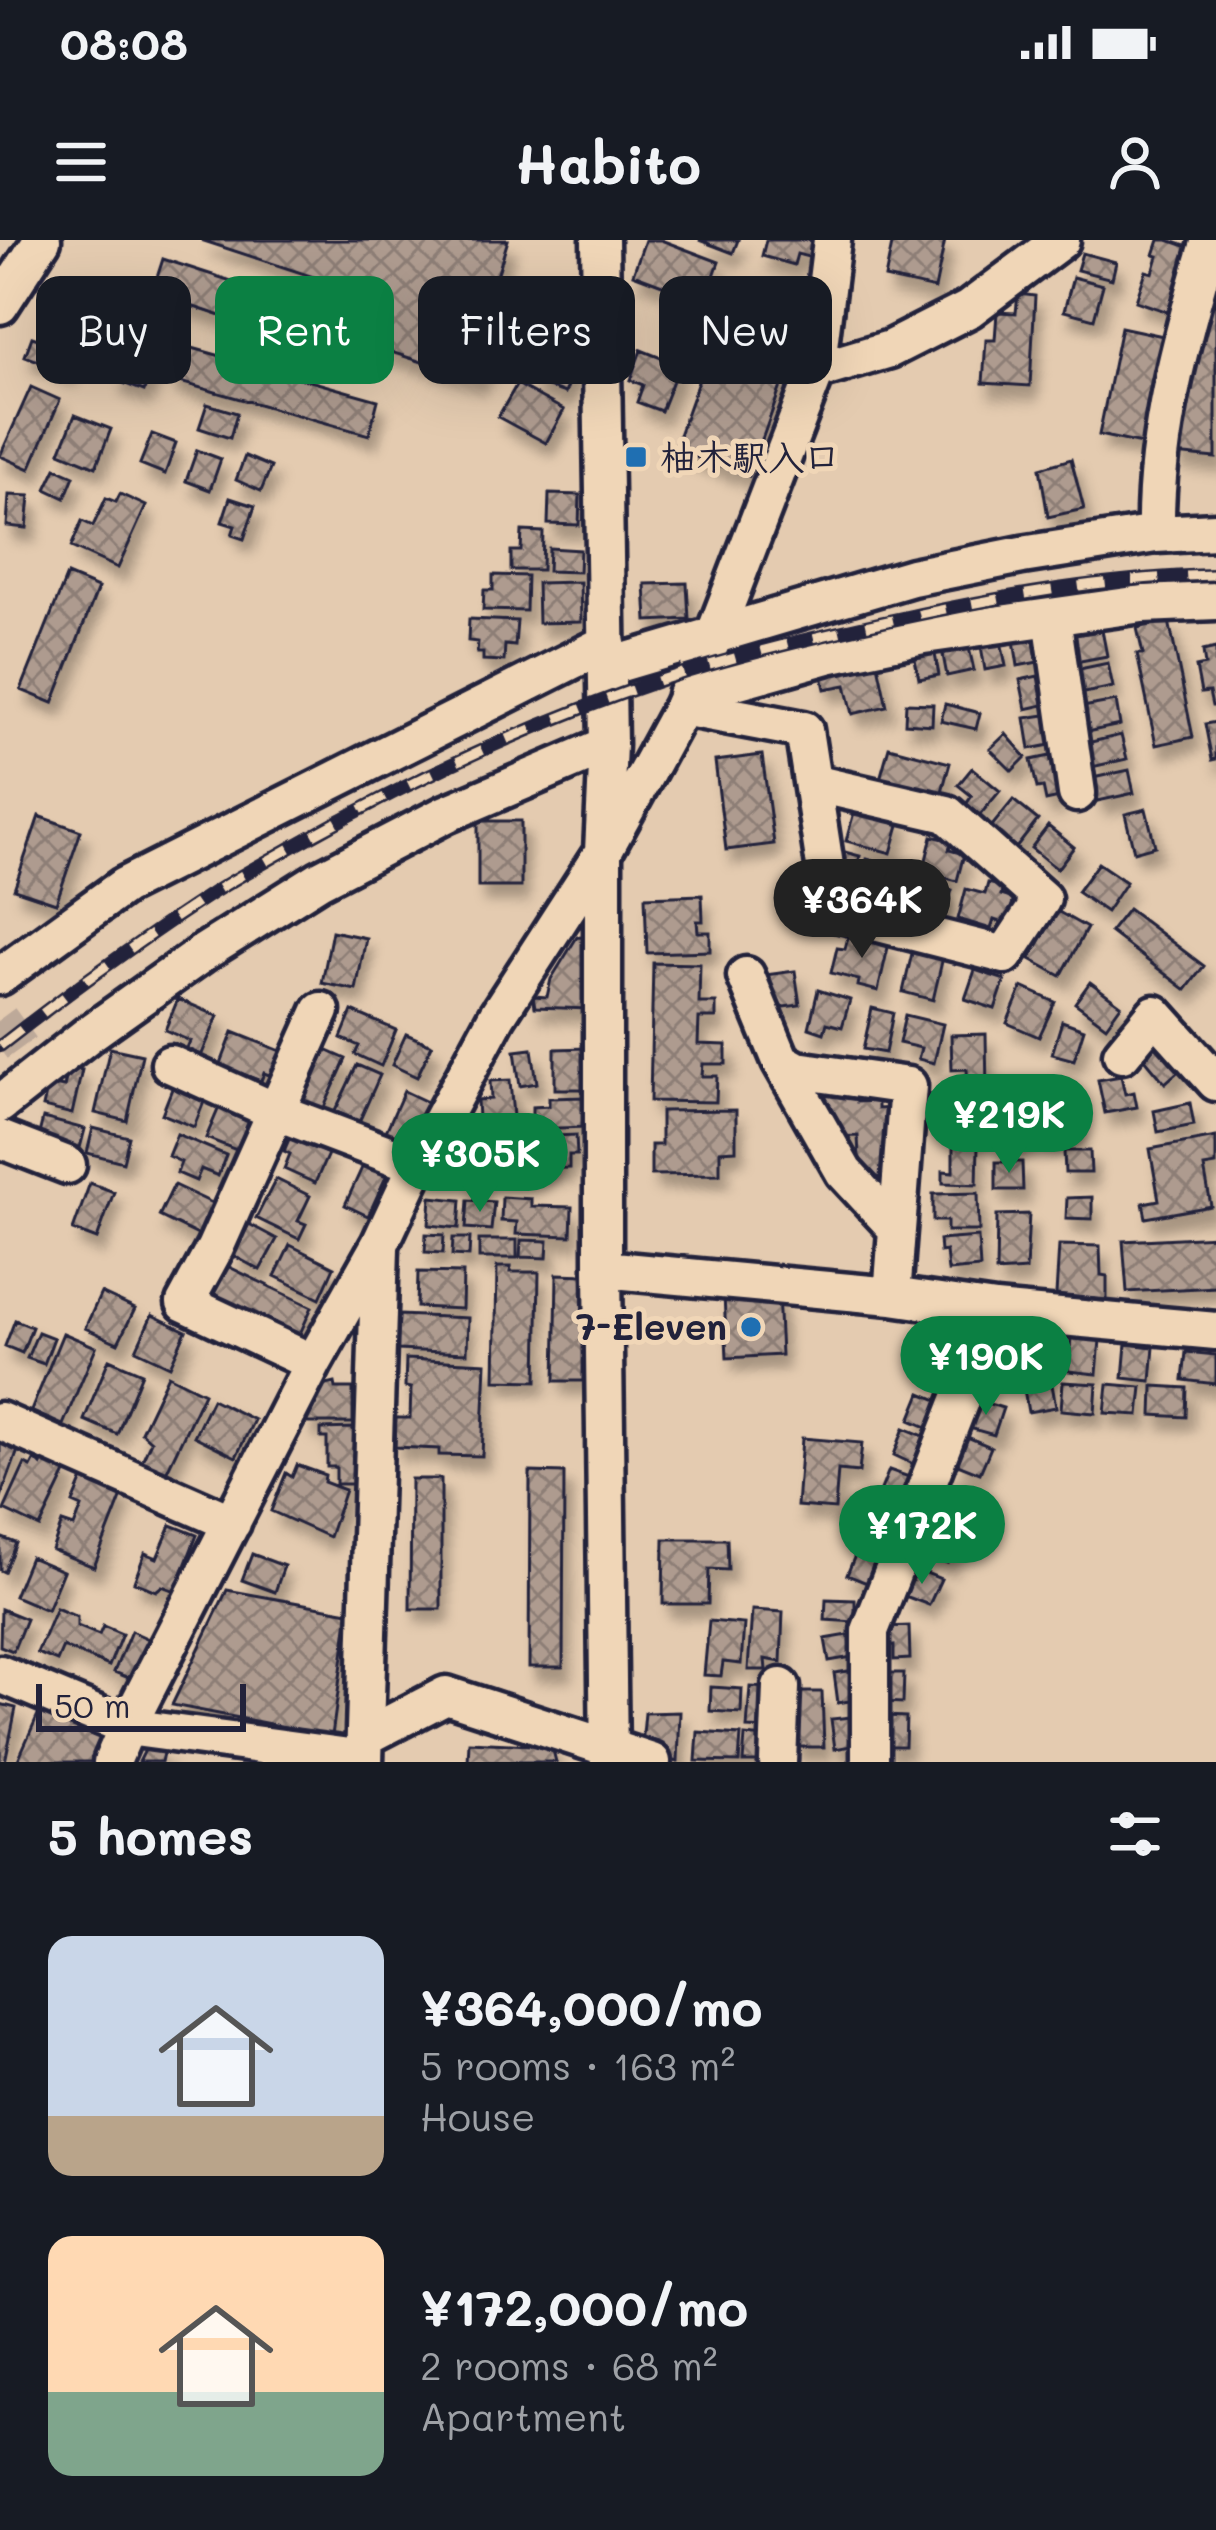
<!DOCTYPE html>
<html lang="en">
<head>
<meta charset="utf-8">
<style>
  :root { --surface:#171b24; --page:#20242c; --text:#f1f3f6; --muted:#9ea1a6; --accent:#0b8043 }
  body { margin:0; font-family:Mali,"Klee One",sans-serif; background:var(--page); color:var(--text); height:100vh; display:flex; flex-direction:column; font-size:45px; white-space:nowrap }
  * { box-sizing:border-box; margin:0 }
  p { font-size:39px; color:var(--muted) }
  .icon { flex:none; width:66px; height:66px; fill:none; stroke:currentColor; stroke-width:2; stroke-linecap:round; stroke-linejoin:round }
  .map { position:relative; height:1522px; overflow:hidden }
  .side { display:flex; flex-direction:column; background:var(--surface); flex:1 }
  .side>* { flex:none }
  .top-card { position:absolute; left:36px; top:36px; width:1146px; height:108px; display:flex; gap:24px }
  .scale { position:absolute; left:36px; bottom:30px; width:210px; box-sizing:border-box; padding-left:12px; border:6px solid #22223b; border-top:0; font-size:33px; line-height:42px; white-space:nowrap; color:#22223b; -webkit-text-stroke:9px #f0d6b7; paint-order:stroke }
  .price { position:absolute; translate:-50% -102px; padding:0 27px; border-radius:42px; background:var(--accent); color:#fff; font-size:39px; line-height:78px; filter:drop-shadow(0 3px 6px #0008) }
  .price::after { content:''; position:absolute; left:50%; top:72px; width:36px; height:27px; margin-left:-18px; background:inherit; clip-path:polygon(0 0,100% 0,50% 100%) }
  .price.selected { background:#222; color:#fff }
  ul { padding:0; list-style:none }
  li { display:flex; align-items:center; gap:36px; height:300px; padding:0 48px }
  li span { display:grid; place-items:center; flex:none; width:336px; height:240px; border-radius:24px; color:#555 }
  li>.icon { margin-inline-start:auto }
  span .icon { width:144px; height:144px; fill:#fffc; stroke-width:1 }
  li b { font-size:51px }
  h2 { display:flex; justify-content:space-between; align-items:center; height:144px; padding:0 48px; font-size:51px }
  .pill { padding:0 42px; border-radius:24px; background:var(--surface); box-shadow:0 12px 48px #0002; font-size:42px; line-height:108px }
  .pill.selected { background:var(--accent); color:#fff }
  .status { display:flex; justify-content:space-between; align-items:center; height:84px; padding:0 60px; background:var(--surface); direction:ltr }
  .status svg { height:33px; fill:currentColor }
  header { display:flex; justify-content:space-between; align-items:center; height:156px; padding:0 48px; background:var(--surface); font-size:54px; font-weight:800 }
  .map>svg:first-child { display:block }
  .building { fill:url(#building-cross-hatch); stroke:#22223b; stroke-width:3; filter:url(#shadow) }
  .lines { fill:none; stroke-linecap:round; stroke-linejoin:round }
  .minor-tunnel { stroke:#bda999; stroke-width:36; stroke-dasharray:36 18; stroke-linecap:butt }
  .minor-casing { stroke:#22223b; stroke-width:45 }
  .minor { stroke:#f0d6b7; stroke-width:36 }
  .rail-casing { stroke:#22223b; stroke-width:14 }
  .rail { stroke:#f0d6b7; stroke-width:9; stroke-dasharray:27; stroke-linecap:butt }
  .poi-dot { fill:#1f6fb2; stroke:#f0d6b7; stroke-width:4.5 }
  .labels { text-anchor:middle; stroke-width:10; stroke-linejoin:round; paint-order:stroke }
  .poi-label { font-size:36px; font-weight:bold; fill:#22223b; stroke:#f0d6b7; text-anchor:start }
</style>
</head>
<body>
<div class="status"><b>08:08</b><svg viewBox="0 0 49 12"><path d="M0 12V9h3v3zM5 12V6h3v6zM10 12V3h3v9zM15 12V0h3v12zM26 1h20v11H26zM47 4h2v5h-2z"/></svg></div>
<header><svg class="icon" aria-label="menu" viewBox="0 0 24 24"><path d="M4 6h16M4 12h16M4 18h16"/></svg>Habito<svg class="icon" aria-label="person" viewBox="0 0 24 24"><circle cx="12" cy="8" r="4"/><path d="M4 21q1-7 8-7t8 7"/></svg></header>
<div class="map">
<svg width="1216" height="1522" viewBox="0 0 1216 1522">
  <defs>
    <pattern id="building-cross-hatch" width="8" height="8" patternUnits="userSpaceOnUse" patternTransform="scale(3)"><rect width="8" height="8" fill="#ae9b8f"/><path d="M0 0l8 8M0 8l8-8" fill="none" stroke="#8d7e76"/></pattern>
    <filter id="shadow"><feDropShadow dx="7" dy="13" stdDeviation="6" flood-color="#0004"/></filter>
  </defs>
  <rect width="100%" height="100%" fill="#e4cbb0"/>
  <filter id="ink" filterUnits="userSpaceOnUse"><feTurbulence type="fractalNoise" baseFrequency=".00833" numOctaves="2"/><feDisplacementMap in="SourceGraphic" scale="24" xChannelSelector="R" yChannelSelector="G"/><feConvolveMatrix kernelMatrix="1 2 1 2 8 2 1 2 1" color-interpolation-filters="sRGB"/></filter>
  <g filter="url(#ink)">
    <path class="building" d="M201 0H508L486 72 514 79 478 140 369 105 323 40Z
      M645 0H661L719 22 705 61 633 34Z
      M699 0H738L733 13Z
      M766 0H817L812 18 797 14 794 25 762 16Z
      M893 0H945L935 49 885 38Z
      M1159 0H1168L1188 7 1179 35 1184 36 1171 73 1136 61 1146 31 1153 33 1158 16 1154 15Z
      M1082 13 1116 22 1112 39 1077 30Z
      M163 19 250 47 239 82 152 53Z
      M1073 37 1103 45 1094 79 1064 71Z
      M1018 54 1035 56 1030 146 983 143 986 100H995L997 72 1016 73Z
      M729 55 804 82 749 236 674 209Z
      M1210 59H1216V218L1174 214Z
      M52 81 82 92 67 132 25 116 32 97 44 101Z
      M1121 87 1163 96 1141 204 1099 195Z
      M548 99 574 110 573 121 578 122 565 153 532 141Z
      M129 103 158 115 144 151 115 140Z
      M178 104 378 160 369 195 169 139Z
      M641 110 679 125 661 171 637 162 643 145 630 140Z
      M517 144 564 170 546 203 498 177Z
      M31 147 60 160 30 229 0 216Z
      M207 164 237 173 230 198 199 188Z
      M75 175 111 189 96 227 60 212Z
      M152 194 176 203 165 234 140 224Z
      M197 210 221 219 210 250 186 241Z
      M245 216 271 227 261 251 236 240Z
      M1071 219 1084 269 1048 277 1040 228Z
      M56 228 74 236 65 258 46 249Z
      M120 254 146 266 118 328 71 307 82 281 93 286 106 258 116 262Z
      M549 254 580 255 579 285 548 284Z
      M9 255 30 256 27 288 7 286Z
      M230 258 255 266 244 299 232 295 235 286 222 282Z
      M522 291 543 292 542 330H511V311H521Z
      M549 308 580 310 579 332 548 331Z
      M67 335 98 348 53 463 21 450Z
      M493 335 527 336 526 371 483 370 484 350H493Z
      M580 342 581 382 538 383 537 343Z
      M687 343 689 379 647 381 645 344Z
      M469 379 517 381 515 406 505 405 504 421 483 420V413H477L478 402 468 401Z
      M1169 381 1193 497 1156 505 1137 414H1143L1137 388Z
      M1102 390 1107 416 1070 423 1065 397Z
      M1032 391 1038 422 1018 426 1013 394Z
      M1000 396 1006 426 985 430 980 400Z
      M967 399 974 430 947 436 941 405Z
      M933 404 939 435 919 439 913 409Z
      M1216 408V466H1212L1209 452 1201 453 1196 427 1205 425 1203 411Z
      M876 415 887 466 853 474 846 445 825 449 820 427Z
      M1108 423 1113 447 1075 455 1070 431Z
      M1038 436 1043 465 1026 469 1020 440Z
      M1116 461 1120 485 1082 493 1077 468Z
      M906 463 933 464 932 485 905 483Z
      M945 464 980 473 976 489 941 481Z
      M1045 475 1050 505 1030 509 1025 478Z
      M1216 482V519L1212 520 1205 484Z
      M1006 494 1026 517 1012 531 990 509Z
      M1121 495 1127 519 1092 527 1087 503Z
      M889 507 950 523 941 555 880 539Z
      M762 515 774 604 726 610 715 521Z
      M1050 516 1059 558 1046 561 1043 547 1037 548 1031 520Z
      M972 528 1000 551 980 575 966 564 972 556 958 545Z
      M1129 530 1134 553 1098 561 1093 538Z
      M1013 560 1038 580 1016 608 991 587Z
      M856 565 901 578 891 613 846 601Z
      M1146 569 1155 606 1134 612 1125 574Z
      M39 576 81 591 56 663 14 649Z
      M478 581H521V647H478Z
      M1048 586 1074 607 1057 629 1031 608Z
      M932 596 952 601 949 610 964 614 957 641 923 632Z
      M841 611 860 616 855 635 843 631Z
      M867 619 897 627 887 663 878 661 876 669 855 663Z
      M1098 623 1126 642 1106 672 1077 652Z
      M907 637 952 650 943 682 899 669Z
      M988 643 1003 647 1001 655 1014 659 1006 684 994 680 991 689 958 679 966 649 985 654Z
      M702 655 703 681H697L698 692H710V711L647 713 645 657Z
      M1128 669 1204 726 1186 750 1110 692Z
      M1057 671 1087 688 1061 736 1030 719Z
      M332 691 366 698 356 750 322 743Z
      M849 693 889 703 878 751 858 746 859 740 831 733 837 708 845 709Z
      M577 697 592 698 589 769 535 767 533 756 547 757 551 739Z
      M913 709 943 717 933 760 903 752Z
      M653 723 700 724 699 763H716V778H699L698 804 726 805V824H703L702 836H717L716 862 650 861Z
      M975 730 1005 740 995 769 965 759Z
      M795 731 800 765 775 768 773 753 760 751 758 736Z
      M1090 742 1121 765 1106 786 1075 763Z
      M1022 747 1055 762 1039 797 1007 783Z
      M818 750 850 760 842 787 827 783 824 793 809 788Z
      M178 759 218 776 199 821 184 815 190 801 165 790Z
      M872 768 893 773 885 813 863 809Z
      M352 771 396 790 381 826 355 814 359 806 341 798Z
      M905 775 943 784 934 823 918 819 921 808 899 803Z
      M1062 781 1084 789 1074 820 1052 814Z
      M233 792 286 813 277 838 264 833 261 841 220 826Z
      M406 794 432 805 417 837 392 825Z
      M986 794 987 852H968L967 829 952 830 951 795Z
      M1157 796 1183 827 1165 843 1139 812Z
      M319 807 346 819 321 874 295 862Z
      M110 808 142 815 127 881 95 873Z
      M587 808 588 849H555V809Z
      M532 809 537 843 520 846 515 811Z
      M357 825 380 835 359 882 335 871Z
      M69 827 82 830 72 874 43 867 48 844 64 847Z
      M1121 836 1125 854 1134 852 1137 867 1105 873 1098 840Z
      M510 840 513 877 478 879 477 860 491 859 490 841Z
      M175 841 207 854 194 887 162 874Z
      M404 851 427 862 406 908 383 898Z
      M850 852V858L857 857V862L878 861V869L891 868 892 899H886L888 953 860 939 858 896 835 897 833 873 821 874 820 853Z
      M585 857 586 887 532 889V867L549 866V858Z
      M953 859H980L981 897H954Z
      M1190 863 1194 885 1158 892 1154 871Z
      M220 865 252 878 239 911 206 898Z
      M1008 868 1029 870 1026 903 996 900 998 878 1007 879Z
      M736 870V910L720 911V934L651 935V905H661V871Z
      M1070 870 1071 877H1076L1078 896 1039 900 1036 874Z
      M43 878 85 889 80 908 38 898Z
      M93 888 129 897 123 922 87 913Z
      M293 890 317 901 314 907 328 914 315 943 284 929 290 914 284 911Z
      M523 891 525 927 480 929V923H468L467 894Z
      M177 894 226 915 218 936 201 929 196 941 177 933 181 922 168 916Z
      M576 895 577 915H569V928L534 929 532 897Z
      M1216 897V925L1204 927 1211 966 1146 978 1143 963 1159 960 1150 909Z
      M953 905 978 906 977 944 943 943V931L953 932Z
      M1064 911H1090L1091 933H1065Z
      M366 919 389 930 368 976 345 965Z
      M996 922H1022L1023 950H996Z
      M276 939 310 956 298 981 306 984 299 999 256 978Z
      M90 943 114 952 97 999 73 990Z
      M174 945 216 965 200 996 159 976Z
      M978 953 979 991H947V981H933V954Z
      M431 957 461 960 459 988 429 985Z
      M502 957 531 959V966L572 967 571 996 516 994 517 982 501 981Z
      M1092 957V979L1066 978 1067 958Z
      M468 960 494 962 491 990 466 988Z
      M1029 974 1026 1030 996 1032 997 975Z
      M249 984 277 999 260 1030 232 1015Z
      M426 994 444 995 443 1013 425 1012Z
      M1216 996V1047L1127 1052 1123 1001Z
      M978 997 980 1028 948 1031 946 1011 940 1012 939 1000Z
      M453 998H470L469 1016 452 1015Z
      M479 1000H517V1018H479Z
      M521 1000 548 1001 547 1018 520 1017Z
      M290 1005 334 1027 320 1058 275 1036Z
      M1059 1005 1100 1006 1101 1035 1107 1036V1060L1056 1055Z
      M223 1024 312 1067 298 1098 208 1054Z
      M497 1027H511L510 1032H539L537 1141 495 1140Z
      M418 1032 463 1033 462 1069 417 1067Z
      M557 1034 585 1035 583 1141H555Z
      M101 1053 135 1069 118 1103 85 1088Z
      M778 1053 781 1115 727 1118 724 1055Z
      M152 1075 186 1091 170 1126 136 1110Z
      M399 1075 468 1078 467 1113 397 1110Z
      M15 1080 32 1087 22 1113 5 1106Z
      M1040 1090 1046 1124 1018 1129 1012 1095Z
      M38 1092 54 1098 44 1124 27 1118Z
      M63 1093 96 1107 63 1185 31 1171Z
      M1071 1097 1100 1100 1097 1134 1068 1131Z
      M1126 1104 1154 1107 1151 1141 1123 1138Z
      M1186 1112 1216 1115V1144L1183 1140Z
      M109 1119 142 1133 117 1194 84 1180Z
      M406 1119 486 1123 482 1216 439 1215V1209L395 1207 396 1178H410L411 1148 405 1147Z
      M1050 1133 1056 1167 1028 1172 1022 1138Z
      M168 1135 204 1153 164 1237 140 1225 151 1201 141 1192Z
      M1063 1142 1097 1144 1095 1173 1061 1170Z
      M335 1143 336 1148H353V1183H307V1173L322 1146Z
      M1108 1144 1142 1147 1139 1175 1105 1173Z
      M1153 1146 1187 1148 1186 1177 1152 1175Z
      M921 1153 940 1161 929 1188 910 1180Z
      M212 1159 254 1180 236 1217 194 1196Z
      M976 1160 1003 1168 994 1195 969 1188Z
      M354 1188 353 1244H336V1227H327V1198H321V1189Z
      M904 1188 924 1196 913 1224 894 1215Z
      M965 1196 991 1207 980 1233 955 1223Z
      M802 1198 862 1203 859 1232 838 1230 835 1269 797 1266Z
      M0 1199 20 1205 0 1260Z
      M44 1218 68 1229 40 1287 4 1270 25 1224 31 1227 35 1219 41 1225Z
      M297 1225 325 1235 324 1242 345 1250 329 1297 271 1271 286 1233 292 1237Z
      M889 1230 909 1237 898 1265 878 1257Z
      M530 1232 564 1233 563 1427H529Z
      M84 1237 123 1253 94 1327 52 1310 62 1283 74 1287 82 1267 73 1263Z
      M411 1239H441V1369H410Z
      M947 1242 973 1253 962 1279 938 1270Z
      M873 1267 893 1275 882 1303 862 1294Z
      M171 1285 197 1295 175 1351 162 1346 156 1351 134 1342 145 1313 157 1318Z
      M932 1286 958 1297 947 1323 922 1313Z
      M0 1297 16 1303 4 1332 0 1330Z
      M664 1299H727L728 1330 709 1329 708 1364H663Z
      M858 1308 878 1316 867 1343 847 1335Z
      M252 1314 284 1326 275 1352 242 1340Z
      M30 1317 63 1331 47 1370 14 1356Z
      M914 1328 941 1339 929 1365 905 1356Z
      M227 1350 349 1372 332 1496 172 1465Z
      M826 1359 855 1360V1382L825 1380Z
      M56 1368 77 1377V1386L99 1395 103 1386 122 1394 109 1426 63 1407 57 1421 37 1413Z
      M1 1369 26 1379 13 1411 0 1406Z
      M752 1370 783 1372 781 1422 765 1419 766 1430H748Z
      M709 1381 744 1384 741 1424 723 1422 721 1436 704 1435Z
      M909 1386 910 1419 894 1420V1406L886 1407 885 1387Z
      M131 1391 153 1401 136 1441 114 1432Z
      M854 1394 858 1416 829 1421 825 1399Z
      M855 1430 860 1459 838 1463 834 1433Z
      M882 1433H904L903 1463 881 1462Z
      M711 1447 742 1449 741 1473 710 1471Z
      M750 1447 772 1448 769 1489 747 1488Z
      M798 1452H822L824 1507H793V1482L798 1481Z
      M0 1464 16 1468 5 1522H0Z
      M40 1470 103 1498 92 1522H17Z
      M680 1472 678 1521 663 1522 642 1505 645 1473Z
      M885 1476 906 1477 905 1506H884Z
      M852 1477 856 1505 835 1509 831 1479Z
      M698 1492 741 1495 739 1522 696 1521Z
      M745 1496 767 1498 765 1522H743Z
      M469 1502 552 1506 556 1522H468Z
      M147 1506 163 1513 161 1522H139Z"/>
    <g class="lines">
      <path class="minor-tunnel" d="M0 779 22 809"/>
      <g class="minor-casing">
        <path id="minor" d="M600 0 608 505 603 612V1029L609 1522
          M0 65 42 0
          M816 131 890 109 969 69 1061 0
          M1156 294C1154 195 1182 95 1210 0
          M1052 377 1077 553
          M607 427 912 337 1022 315 1156 294 1216 291
          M686 455 828 415 924 395 1142 364 1216 361
          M682 467 804 490 832 671 1005 715 1042 659 947 574 813 543
          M0 736 124 646 607 403
          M746 736 781 821 797 830 908 846 892 1056
          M1122 814 1155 774 1216 842
          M781 821 844 932 897 989
          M170 824 277 872 417 925
          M0 864 89 794 203 713 319 640 446 574 608 505
          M0 899 67 925
          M603 1029 892 1056 995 1071 1216 1091
          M313 1123 185 1063 215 1008 321 771
          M0 1181 232 1283
          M0 1434 127 1487 364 1519
          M365 1497 446 1455 652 1522
          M112 1522 127 1487 313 1123 380 1004 417 925 497 776 603 612 682 467 714 396 816 131 832 0
          M364 1522 380 1008
          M778 1522 781 1447
          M870 1522V1391L995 1071"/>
      </g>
      <use href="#minor" class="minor"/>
      <g class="rail-casing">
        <path id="rail" d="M0 806C69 752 140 700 214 652 239 636 266 622 292 607 410 540 535 482 664 439 741 414 822 395 902 378 1005 356 1110 337 1216 335"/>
      </g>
      <use href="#rail" class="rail"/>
    </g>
  </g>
  <g class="poi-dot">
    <rect x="624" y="205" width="24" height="24" rx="6"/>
    <circle cx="751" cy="1087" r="12"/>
  </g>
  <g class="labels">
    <g class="poi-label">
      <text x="660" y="230">柚木駅入口</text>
      <text x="727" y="1100" text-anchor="end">7-Eleven</text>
    </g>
  </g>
</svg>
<div class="scale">50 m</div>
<b class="price selected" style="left:862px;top:721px">¥364K</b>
<b class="price" style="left:1009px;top:936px">¥219K</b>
<b class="price" style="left:480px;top:975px">¥305K</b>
<b class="price" style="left:986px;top:1178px">¥190K</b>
<b class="price" style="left:922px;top:1347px">¥172K</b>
<div class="top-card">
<a class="pill">Buy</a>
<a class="pill selected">Rent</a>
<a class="pill">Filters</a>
<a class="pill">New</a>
</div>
</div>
<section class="side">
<h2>5 homes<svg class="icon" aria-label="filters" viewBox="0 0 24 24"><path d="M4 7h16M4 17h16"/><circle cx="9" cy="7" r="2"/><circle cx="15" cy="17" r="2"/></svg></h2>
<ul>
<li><span style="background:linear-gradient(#c9d6e8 75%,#b9a48a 0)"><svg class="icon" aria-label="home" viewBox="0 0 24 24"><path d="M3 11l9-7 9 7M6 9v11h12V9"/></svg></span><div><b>¥364,000/mo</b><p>5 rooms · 163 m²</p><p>House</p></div></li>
<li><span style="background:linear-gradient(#ffd9b3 65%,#7fa58c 0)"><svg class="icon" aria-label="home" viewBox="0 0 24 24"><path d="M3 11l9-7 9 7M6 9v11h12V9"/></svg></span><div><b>¥172,000/mo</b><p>2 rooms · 68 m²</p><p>Apartment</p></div></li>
</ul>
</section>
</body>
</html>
